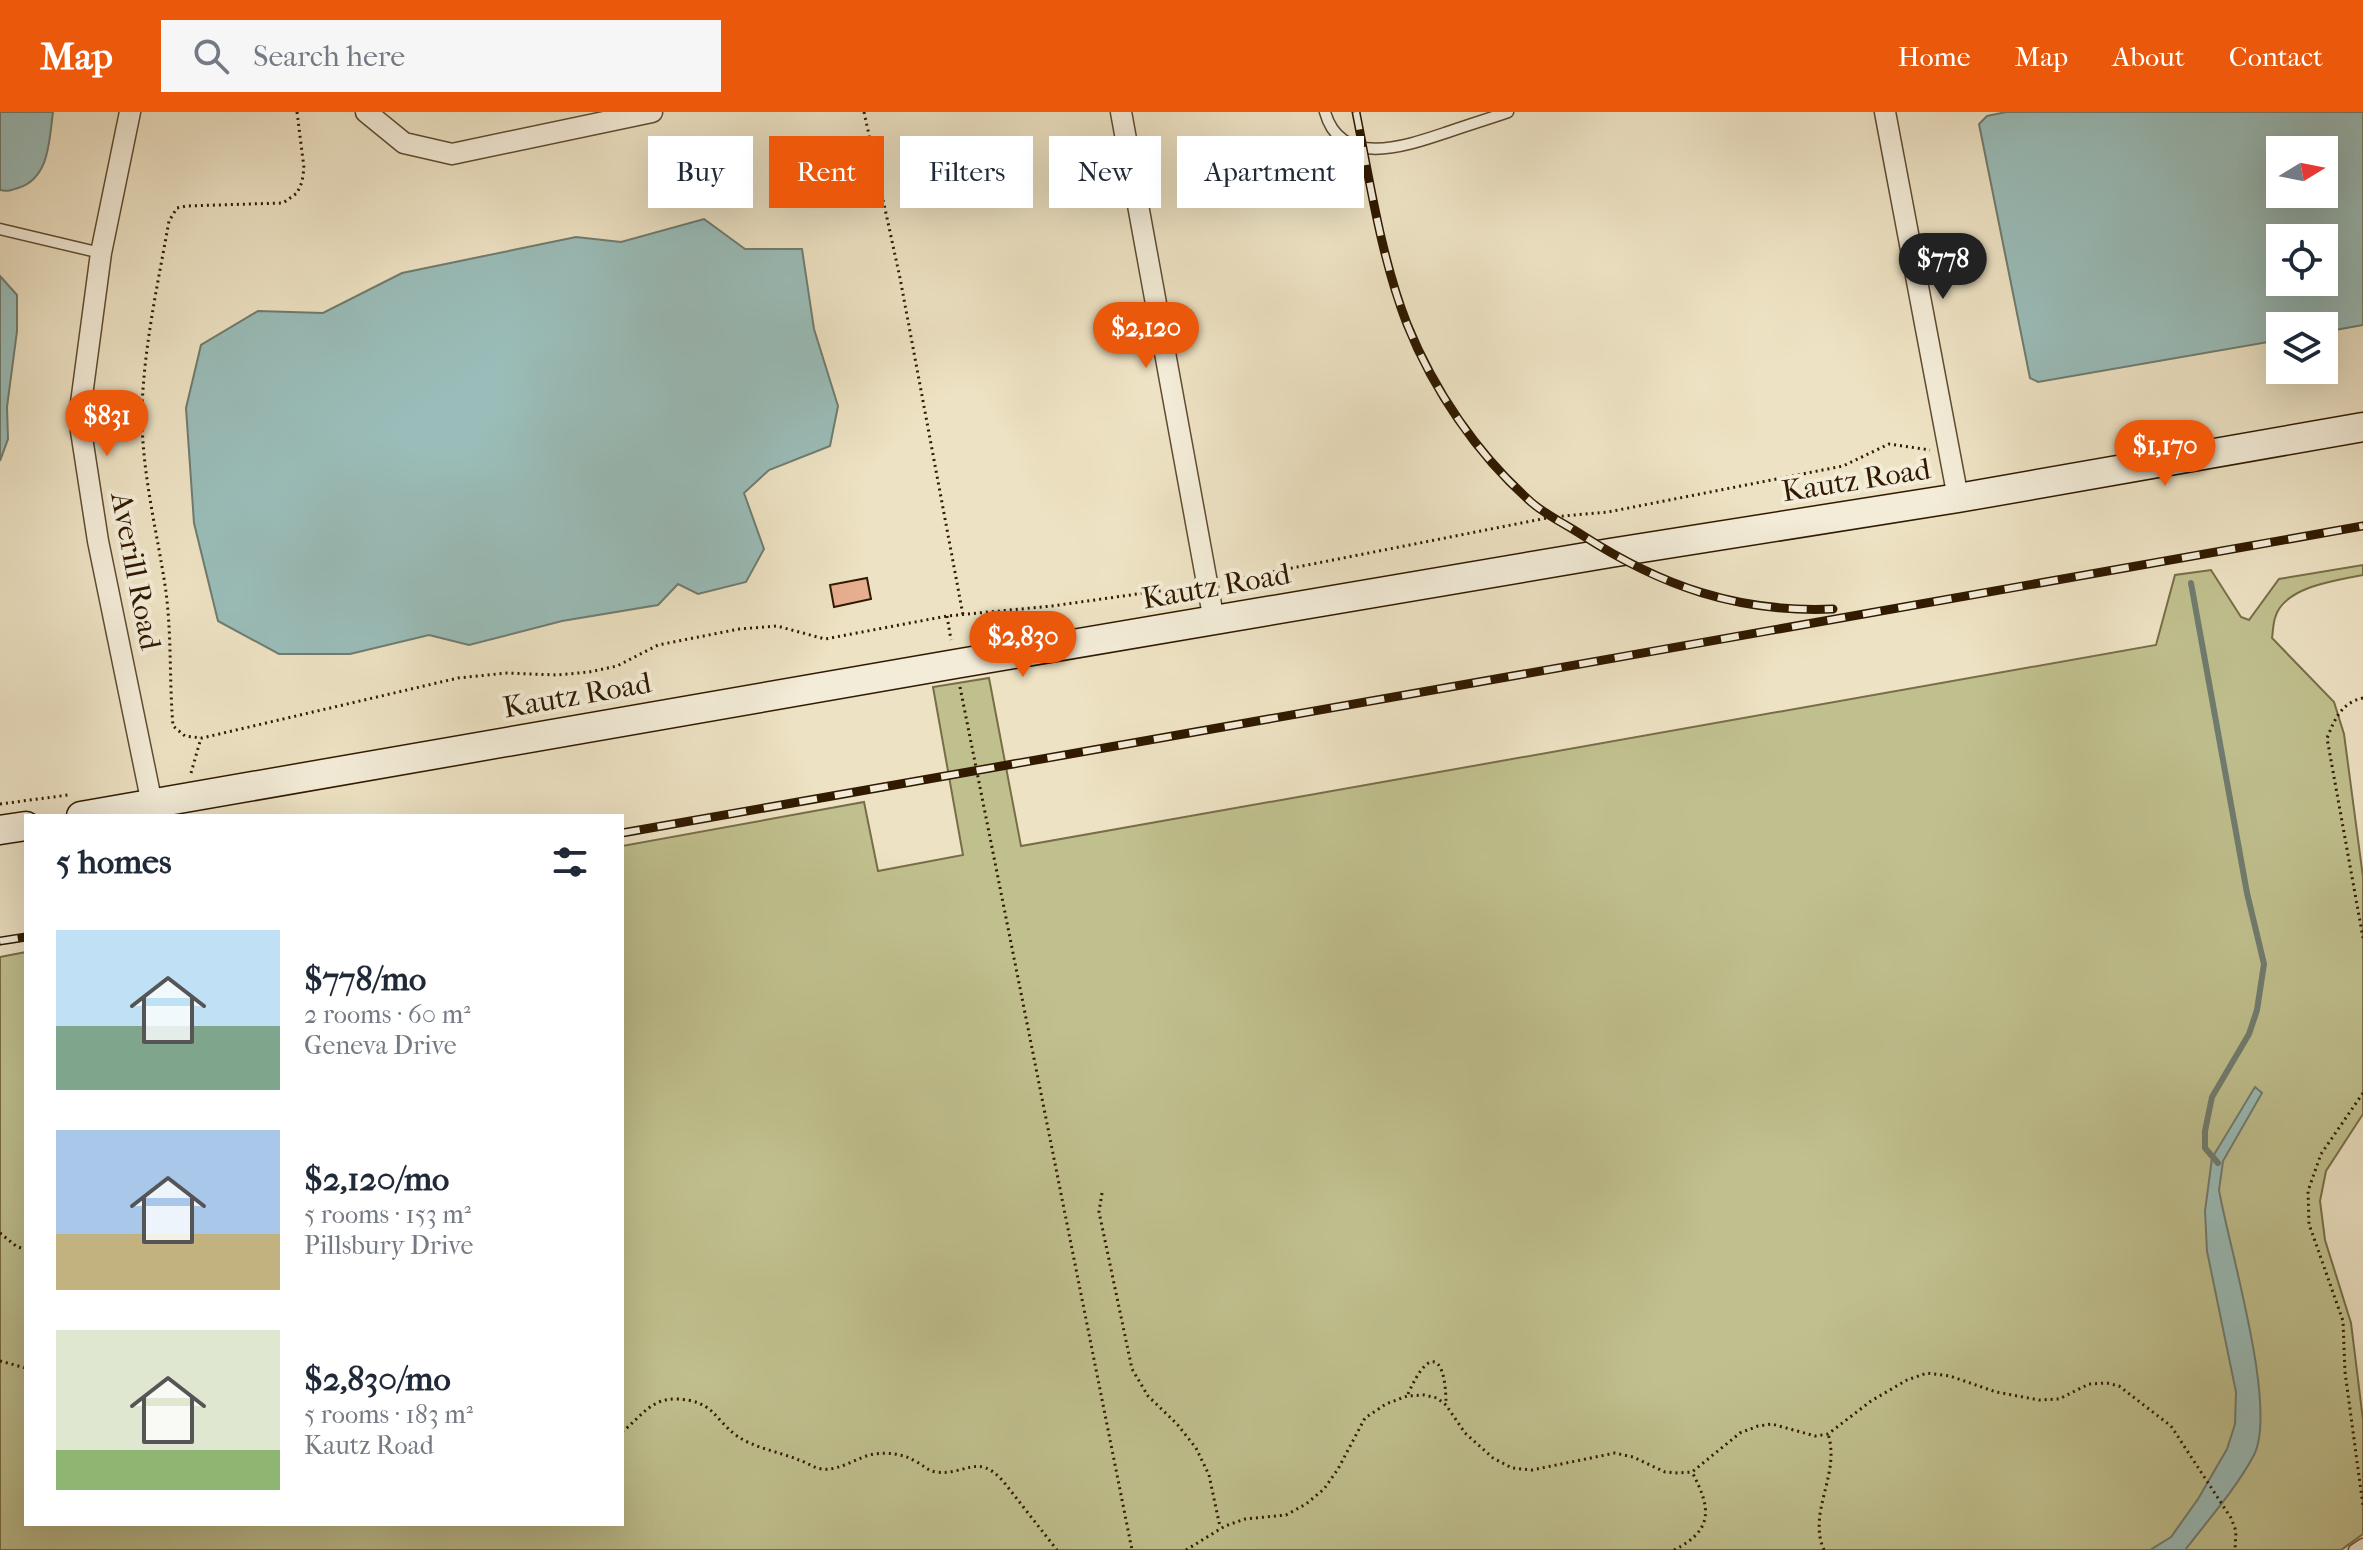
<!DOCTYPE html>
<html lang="en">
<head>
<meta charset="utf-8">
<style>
  :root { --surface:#fff; --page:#f6f6f7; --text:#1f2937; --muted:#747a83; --accent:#ea580c }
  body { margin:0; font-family:"IM FELL French Canon",serif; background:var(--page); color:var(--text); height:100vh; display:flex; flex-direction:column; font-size:30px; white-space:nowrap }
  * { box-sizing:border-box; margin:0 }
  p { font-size:26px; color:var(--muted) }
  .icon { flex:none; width:44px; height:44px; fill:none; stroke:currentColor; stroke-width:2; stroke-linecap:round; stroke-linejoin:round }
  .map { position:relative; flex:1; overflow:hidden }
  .side { position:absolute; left:24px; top:702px; width:600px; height:712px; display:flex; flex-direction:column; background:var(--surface); border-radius:0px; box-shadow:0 8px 32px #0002 }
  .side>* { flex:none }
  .hud { position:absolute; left:648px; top:24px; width:760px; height:72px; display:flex; gap:16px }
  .needle { width:52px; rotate:80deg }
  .buttons { position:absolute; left:2266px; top:24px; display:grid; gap:16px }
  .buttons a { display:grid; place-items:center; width:72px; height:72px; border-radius:0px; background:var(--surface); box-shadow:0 8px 32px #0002; font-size:40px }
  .price { position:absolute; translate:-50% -68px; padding:0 18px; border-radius:28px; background:var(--accent); color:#fff; font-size:26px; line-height:52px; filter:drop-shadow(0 2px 4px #0008) }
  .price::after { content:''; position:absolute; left:50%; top:48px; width:24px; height:18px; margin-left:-12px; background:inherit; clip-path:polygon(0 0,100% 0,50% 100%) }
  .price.current { background:#222; color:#fff }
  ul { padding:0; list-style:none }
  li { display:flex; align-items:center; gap:24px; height:200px; padding:0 32px }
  li span { display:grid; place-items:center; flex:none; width:224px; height:160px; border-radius:0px; color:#555 }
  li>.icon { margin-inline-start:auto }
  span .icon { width:96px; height:96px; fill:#fffc; stroke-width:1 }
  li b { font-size:34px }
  h2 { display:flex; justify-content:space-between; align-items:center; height:96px; padding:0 32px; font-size:34px }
  .chip { padding:0 28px; border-radius:0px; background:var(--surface); box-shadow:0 8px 32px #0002; font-size:28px; line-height:72px }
  .chip.current { background:var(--accent); color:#fff }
  header { display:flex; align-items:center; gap:48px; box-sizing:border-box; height:112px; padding:0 40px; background:var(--accent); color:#fff }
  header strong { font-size:38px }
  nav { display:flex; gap:44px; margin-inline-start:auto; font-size:28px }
  .search { width:560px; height:72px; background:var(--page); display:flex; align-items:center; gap:20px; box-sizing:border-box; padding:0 28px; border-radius:0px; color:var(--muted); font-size:30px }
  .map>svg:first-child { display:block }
  .green { fill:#c0c08e; stroke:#786d47; stroke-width:2 }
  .water { fill:#9abdb9; stroke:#707c6f; stroke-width:2; fill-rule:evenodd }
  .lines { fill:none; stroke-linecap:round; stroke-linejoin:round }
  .stream { stroke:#707c6f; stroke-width:6 }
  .building { fill:#e8ae90; stroke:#311a00; stroke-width:2 }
  .lane-casing { stroke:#604c31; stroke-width:13 }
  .street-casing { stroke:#604c31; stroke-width:23 }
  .secondary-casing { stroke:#311a00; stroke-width:31 }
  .path { stroke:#311a00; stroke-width:3; stroke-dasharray:2 4; stroke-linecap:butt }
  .lane { stroke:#f3ecd8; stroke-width:10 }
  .street { stroke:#f3ecd8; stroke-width:20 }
  .secondary { stroke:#f3ecd8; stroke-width:28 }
  .rail-casing { stroke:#311a00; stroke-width:9 }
  .rail { stroke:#f3ecd8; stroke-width:6; stroke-dasharray:18; stroke-linecap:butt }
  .labels { text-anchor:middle; stroke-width:8; stroke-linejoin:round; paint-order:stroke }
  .street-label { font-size:30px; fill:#311a00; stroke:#f3ecd8 }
</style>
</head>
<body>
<header>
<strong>Map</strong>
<div class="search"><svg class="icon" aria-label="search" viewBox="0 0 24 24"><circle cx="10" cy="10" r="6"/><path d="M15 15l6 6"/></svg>Search here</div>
<nav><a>Home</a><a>Map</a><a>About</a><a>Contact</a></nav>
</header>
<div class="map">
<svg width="2363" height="1438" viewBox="0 0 2363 1438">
  <rect width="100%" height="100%" fill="#ede2c3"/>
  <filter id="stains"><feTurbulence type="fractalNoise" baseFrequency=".0025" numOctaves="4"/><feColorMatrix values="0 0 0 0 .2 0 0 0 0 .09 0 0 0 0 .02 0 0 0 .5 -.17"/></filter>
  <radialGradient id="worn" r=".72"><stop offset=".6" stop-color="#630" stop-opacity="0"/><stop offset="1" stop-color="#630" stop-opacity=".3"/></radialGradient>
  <path class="green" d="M2363 453V463C2336 468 2283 475 2275 506 2273 512 2273 520 2272 526L2334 590 2344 622 2363 765V1002L2326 1059 2320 1089 2325 1128 2351 1211 2363 1308V1422L2341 1438H0V845L26 840V1412H622V734L864 690 878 759 963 743 933 575 989 566 1021 734 2156 533 2175 463 2211 458 2241 505 2249 508 2279 467Z"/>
  <path class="water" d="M0 0H53C49 28 50 66 18 76 11 78 8 80 0 78Z
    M2006 0H2363V213L2324 220V214H2280V228L2038 270 2030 266 1979 12 1987 4ZM2324 38V82H2280V38ZM2324 126V170H2280V126Z
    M704 107 745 137H802L814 217 838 294 830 334 769 358 744 381 764 437 746 470 698 482 678 472 658 493 562 509 469 533 429 523 350 542H279L218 509 194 411 186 296 201 233 258 199 323 201 402 161 576 125 621 130Z
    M0 164 17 183V219L7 295 8 327 0 349Z
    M2255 975 2262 981 2223 1049 2219 1078C2229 1136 2278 1295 2254 1343 2236 1377 2208 1408 2185 1438H2150L2171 1425 2198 1387 2227 1337 2235 1312 2236 1280 2207 1139 2205 1099 2212 1046Z"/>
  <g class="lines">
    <path class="stream" d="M2191 471 2247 781 2264 852 2257 898 2249 922 2212 985 2205 1019V1036L2218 1051"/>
  </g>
  <path class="building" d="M867 466 871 487 834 495 830 473Z"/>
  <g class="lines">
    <g class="lane-casing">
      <path id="lane" d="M1325 0C1341 58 1409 33 1448 20 1468 13 1488 7 1508 0
        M0 117 101 141
        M2354 1438 2363 1432"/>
    </g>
    <g class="street-casing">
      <path id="street" d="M130 0 101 141 79 306 98 429 152 692
        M366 0 404 31 452 42 652 0
        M1121 0 1214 509
        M1885 0 1958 386"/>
    </g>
    <g class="secondary-casing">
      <path id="secondary" d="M81 704 955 552 1610 441 1958 386 2363 315
        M0 718 26 714"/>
    </g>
    <path class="path" d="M297 0 304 56 302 70 297 81 283 91 186 94 177 96 169 109C158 171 144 234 142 297 141 356 156 415 165 473 172 520 169 567 173 614L185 624 202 626 458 566 507 561 557 563 589 560 617 554 658 533 739 517 777 514 825 527 947 504 1052 494 1187 475
      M864 0 900 166 963 503
      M1226 469 1552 405 1608 400 1843 354 1889 332 1930 338
      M947 504 951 528
      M960 575 1132 1438
      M2363 586C2341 591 2335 607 2327 626L2363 826
      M191 661 201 626
      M0 692 68 683
      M2363 981 2321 1042 2308 1079 2309 1112 2343 1209 2345 1260 2363 1394
      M1102 1081 1099 1100 1132 1257 1148 1284 1177 1312 1196 1336 1209 1363 1220 1415
      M0 1121 16 1134 26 1138
      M0 1249 26 1256
      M1408 1282C1431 1230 1446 1246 1446 1293
      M622 1320C641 1305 651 1286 677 1287 714 1289 713 1306 737 1324 754 1336 780 1340 799 1348 806 1350 814 1356 822 1357 840 1359 857 1345 874 1342 889 1340 903 1342 915 1349 923 1353 928 1359 936 1360 965 1364 977 1340 1003 1369L1057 1438
      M1186 1438 1225 1414 1245 1407 1286 1403 1306 1392 1324 1377 1338 1357 1365 1306 1386 1292 1407 1284 1424 1283 1437 1286 1446 1293 1465 1321 1493 1346 1512 1356 1532 1358 1615 1341 1633 1345 1665 1360 1678 1361 1692 1360 1740 1321 1758 1314 1772 1312 1815 1324 1828 1322 1871 1289 1907 1268 1927 1261 1950 1264 1996 1280 2039 1288 2059 1287 2089 1272 2107 1271 2119 1274 2171 1314 2231 1406 2236 1419 2235 1438
      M1674 1438C1714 1418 1711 1396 1692 1360
      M1824 1438C1807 1400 1841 1362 1828 1322"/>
    <use href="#lane" class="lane"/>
    <use href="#street" class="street"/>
    <use href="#secondary" class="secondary"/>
    <g class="rail-casing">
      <path id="rail" d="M1356 0C1370 70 1381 145 1407 212 1434 279 1477 342 1531 390 1546 403 1565 412 1582 423 1661 474 1738 501 1833 497
        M622 721 2363 414
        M0 829 26 825"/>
    </g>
    <use href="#rail" class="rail"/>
  </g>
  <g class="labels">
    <g class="street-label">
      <text transform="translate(1856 368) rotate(-9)" y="10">Kautz Road</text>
      <text transform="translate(136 459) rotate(79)" y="10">Averill Road</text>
      <text transform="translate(1216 474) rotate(-10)" y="10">Kautz Road</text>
      <text transform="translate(577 583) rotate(-10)" y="10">Kautz Road</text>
    </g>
  </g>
  <rect width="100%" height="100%" filter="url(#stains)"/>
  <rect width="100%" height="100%" fill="url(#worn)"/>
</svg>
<div class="buttons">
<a><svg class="needle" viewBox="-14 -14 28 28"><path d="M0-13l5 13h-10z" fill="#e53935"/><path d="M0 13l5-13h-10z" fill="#747a83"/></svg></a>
<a><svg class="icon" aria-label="locate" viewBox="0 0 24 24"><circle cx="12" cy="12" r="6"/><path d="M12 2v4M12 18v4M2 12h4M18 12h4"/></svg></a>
<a><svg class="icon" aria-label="layers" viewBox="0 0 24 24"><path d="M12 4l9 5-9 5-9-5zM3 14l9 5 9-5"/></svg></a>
</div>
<b class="price current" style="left:1943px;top:189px">$778</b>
<b class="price" style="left:1146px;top:258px">$2,120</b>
<b class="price" style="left:107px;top:346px">$831</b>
<b class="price" style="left:2165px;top:376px">$1,170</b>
<b class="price" style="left:1023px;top:567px">$2,830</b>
<div class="hud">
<a class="chip">Buy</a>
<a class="chip current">Rent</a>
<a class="chip">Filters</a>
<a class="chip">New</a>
<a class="chip">Apartment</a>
</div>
<section class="side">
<h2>5 homes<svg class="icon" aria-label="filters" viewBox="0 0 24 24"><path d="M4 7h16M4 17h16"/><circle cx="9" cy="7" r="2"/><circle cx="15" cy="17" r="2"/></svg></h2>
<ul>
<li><span style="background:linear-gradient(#bfe0f5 60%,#7fa58c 0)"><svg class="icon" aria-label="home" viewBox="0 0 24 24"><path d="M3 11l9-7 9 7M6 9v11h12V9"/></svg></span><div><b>$778/mo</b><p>2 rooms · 60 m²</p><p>Geneva Drive</p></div></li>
<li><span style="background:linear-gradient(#a9c7e8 65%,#c2b280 0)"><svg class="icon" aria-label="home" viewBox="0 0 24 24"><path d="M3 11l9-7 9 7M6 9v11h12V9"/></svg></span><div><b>$2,120/mo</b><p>5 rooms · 153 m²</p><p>Pillsbury Drive</p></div></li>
<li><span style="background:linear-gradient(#dfe7d0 75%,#8fb573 0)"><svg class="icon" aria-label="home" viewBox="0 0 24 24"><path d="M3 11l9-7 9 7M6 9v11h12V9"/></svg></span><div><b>$2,830/mo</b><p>5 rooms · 183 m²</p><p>Kautz Road</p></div></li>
</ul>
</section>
</div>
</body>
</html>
